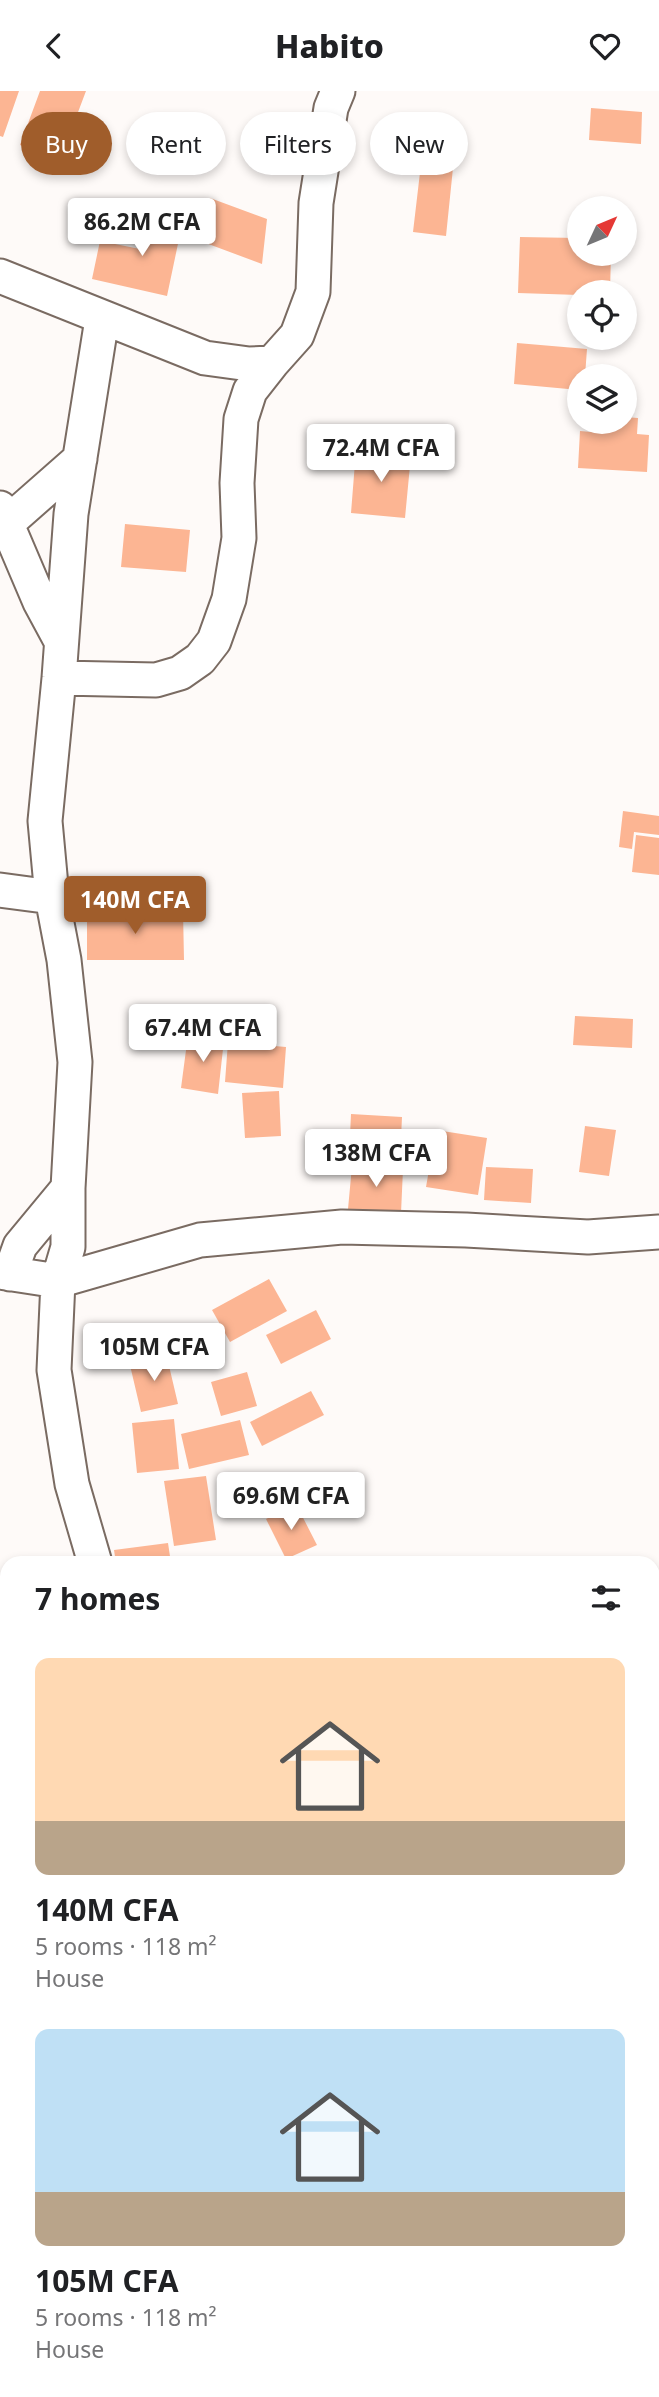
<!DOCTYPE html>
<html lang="en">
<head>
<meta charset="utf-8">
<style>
  :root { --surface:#fff; --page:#f2f2f2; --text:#202124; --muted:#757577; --accent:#a05d2b }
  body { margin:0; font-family:"Noto Sans",sans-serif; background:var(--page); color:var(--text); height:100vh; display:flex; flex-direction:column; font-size:26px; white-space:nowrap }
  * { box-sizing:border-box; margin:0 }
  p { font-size:23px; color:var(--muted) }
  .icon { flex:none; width:38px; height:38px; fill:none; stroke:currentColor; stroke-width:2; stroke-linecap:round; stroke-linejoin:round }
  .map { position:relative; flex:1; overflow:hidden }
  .drawer { position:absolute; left:0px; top:1465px; width:660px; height:842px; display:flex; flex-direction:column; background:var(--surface); border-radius:21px 21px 0 0; box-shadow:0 4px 10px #0003 }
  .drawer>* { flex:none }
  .top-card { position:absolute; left:21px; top:21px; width:618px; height:63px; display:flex; gap:14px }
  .needle { width:46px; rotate:46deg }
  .fabs { position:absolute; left:567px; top:105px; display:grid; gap:14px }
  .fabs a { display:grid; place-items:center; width:70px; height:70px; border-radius:50%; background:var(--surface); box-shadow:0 4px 10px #0003; font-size:35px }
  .price { position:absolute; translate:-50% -60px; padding:0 16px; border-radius:7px; background:#fff; color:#222; font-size:23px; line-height:46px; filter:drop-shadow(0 2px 4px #0008) }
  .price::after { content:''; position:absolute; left:50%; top:42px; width:21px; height:16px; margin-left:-10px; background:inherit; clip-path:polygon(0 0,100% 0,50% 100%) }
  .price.current { background:var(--accent); color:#fff }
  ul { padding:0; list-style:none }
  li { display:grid; align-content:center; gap:14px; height:371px; padding:0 35px }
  li span { display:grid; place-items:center; height:217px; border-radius:14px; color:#555 }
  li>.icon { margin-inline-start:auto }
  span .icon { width:126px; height:126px; fill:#fffc; stroke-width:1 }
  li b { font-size:30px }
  h2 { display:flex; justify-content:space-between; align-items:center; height:84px; padding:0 35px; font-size:30px }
  .pill { padding:0 24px; border-radius:32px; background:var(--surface); box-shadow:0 4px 10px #0003; font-size:24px; line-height:63px }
  .pill.current { background:var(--accent); color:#fff }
  header { display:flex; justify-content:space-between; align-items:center; height:91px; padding:0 35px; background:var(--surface); font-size:32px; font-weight:800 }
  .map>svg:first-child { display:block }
  .building { fill:#fcb593 }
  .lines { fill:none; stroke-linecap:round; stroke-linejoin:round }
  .minor-casing { stroke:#7a6b62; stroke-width:37 }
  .minor { stroke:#fff; stroke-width:33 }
</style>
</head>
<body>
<header><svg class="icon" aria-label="back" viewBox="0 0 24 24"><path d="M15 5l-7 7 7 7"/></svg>Habito<svg class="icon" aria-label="heart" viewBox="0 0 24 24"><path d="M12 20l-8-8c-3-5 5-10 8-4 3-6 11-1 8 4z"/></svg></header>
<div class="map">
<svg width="659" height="2306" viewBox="0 0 659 2306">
  <rect width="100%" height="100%" fill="#fefaf8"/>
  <path class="building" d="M0 0H19L3 46 0 45Z
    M40 0H86L60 69 20 54Z
    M591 17 642 21 641 53 589 49Z
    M421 73 453 77 446 145 413 141Z
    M210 107 267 128 262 173 195 148Z
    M147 121 183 129 167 205 92 188 100 150 140 158Z
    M520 146 578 147 579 163H611L610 201H579V204L518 202Z
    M517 252 587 258 585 285H579V299L514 293Z
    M625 326 638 327 637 343 649 344 647 381 578 377 580 340 602 342 603 331H625Z
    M356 359 411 364 405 427 351 422Z
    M125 433 190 439 186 481 121 476Z
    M623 720 659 725V744L634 741 632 758 619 756Z
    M636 744 659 747V784L632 781Z
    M87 820H183L184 869H87Z
    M575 925 633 928 632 957 573 954Z
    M188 944 224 949 218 1003 181 997Z
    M228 951 286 956 283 997 225 991Z
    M279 1000 281 1045 245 1047 242 1002Z
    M351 1023 402 1026 400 1069 349 1066Z
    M585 1035 616 1039 609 1085 579 1081Z
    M436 1039 487 1047 478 1104 426 1096Z
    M406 1052 430 1055 427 1079 403 1077Z
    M352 1075 403 1078 401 1122 348 1118Z
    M486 1076 533 1078 531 1112 484 1109Z
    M269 1188 287 1220 230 1251 212 1219Z
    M316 1219 331 1248 281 1273 266 1244Z
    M166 1262 178 1313 141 1321 129 1270Z
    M247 1281 257 1315 221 1325 211 1291Z
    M311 1300 324 1324 262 1355 250 1331Z
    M174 1328 179 1378 137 1382 132 1332Z
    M240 1329 249 1364 189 1378 181 1343Z
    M206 1385 216 1449 174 1455 164 1390Z
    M296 1413 317 1454 286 1468 266 1428Z
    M168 1452 171 1472H116L114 1459Z
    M659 1736V1788L653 1791V1740Z
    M659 1798V1871L655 1874 653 1870V1803Z
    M7 2264V2300H41L44 2305 5 2306 0 2298V2269Z"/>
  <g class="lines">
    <g class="minor-casing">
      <path id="minor" d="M0 185 205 267 249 273 272 272
        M0 417 40 511 61 550
        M6 433 80 368
        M59 587 156 589 180 582 200 568 214 550 229 508 239 447 237 392 241 328 250 300 272 272 297 244 313 201 316 112 331 17 338 0
        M0 799 52 806
        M0 1181 58 1190 200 1149 342 1136 466 1139 588 1146 659 1141
        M10 1183 20 1155 68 1097
        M95 1472 72 1393 54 1279 58 1190 68 1156V1097L75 971 64 869 52 806 45 730 59 587 71 423 102 228
        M0 1700 7 1704
        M594 2300 597 2306
        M409 2306 421 2300"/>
    </g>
    <use href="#minor" class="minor"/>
  </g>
</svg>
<div class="fabs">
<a><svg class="needle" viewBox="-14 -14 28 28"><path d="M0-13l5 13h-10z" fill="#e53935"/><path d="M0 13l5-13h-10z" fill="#757577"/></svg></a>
<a><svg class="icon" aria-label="locate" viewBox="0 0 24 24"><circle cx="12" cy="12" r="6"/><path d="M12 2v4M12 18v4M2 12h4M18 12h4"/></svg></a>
<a><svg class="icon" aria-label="layers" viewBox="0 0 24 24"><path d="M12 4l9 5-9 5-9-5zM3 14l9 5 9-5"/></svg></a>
</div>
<b class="price" style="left:142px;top:167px">86.2M CFA</b>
<b class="price" style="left:381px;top:393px">72.4M CFA</b>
<b class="price current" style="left:135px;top:845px">140M CFA</b>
<b class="price" style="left:203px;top:973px">67.4M CFA</b>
<b class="price" style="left:376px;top:1098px">138M CFA</b>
<b class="price" style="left:154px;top:1292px">105M CFA</b>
<b class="price" style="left:291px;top:1441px">69.6M CFA</b>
<div class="top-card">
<a class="pill current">Buy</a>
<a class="pill">Rent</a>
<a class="pill">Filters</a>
<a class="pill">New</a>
</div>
<section class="drawer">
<h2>7 homes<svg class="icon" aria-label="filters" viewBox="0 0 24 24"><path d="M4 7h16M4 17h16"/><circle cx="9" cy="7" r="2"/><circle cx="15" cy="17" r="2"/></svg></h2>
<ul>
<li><span style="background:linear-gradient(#ffd9b3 75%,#b9a48a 0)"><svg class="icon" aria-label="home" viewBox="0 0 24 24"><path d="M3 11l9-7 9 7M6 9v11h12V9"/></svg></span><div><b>140M CFA</b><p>5 rooms · 118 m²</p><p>House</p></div></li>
<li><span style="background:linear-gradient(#bfe0f5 75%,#b9a48a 0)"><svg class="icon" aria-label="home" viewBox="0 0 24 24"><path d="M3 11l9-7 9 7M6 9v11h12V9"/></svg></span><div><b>105M CFA</b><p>5 rooms · 118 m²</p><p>House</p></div></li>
</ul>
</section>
</div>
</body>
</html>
